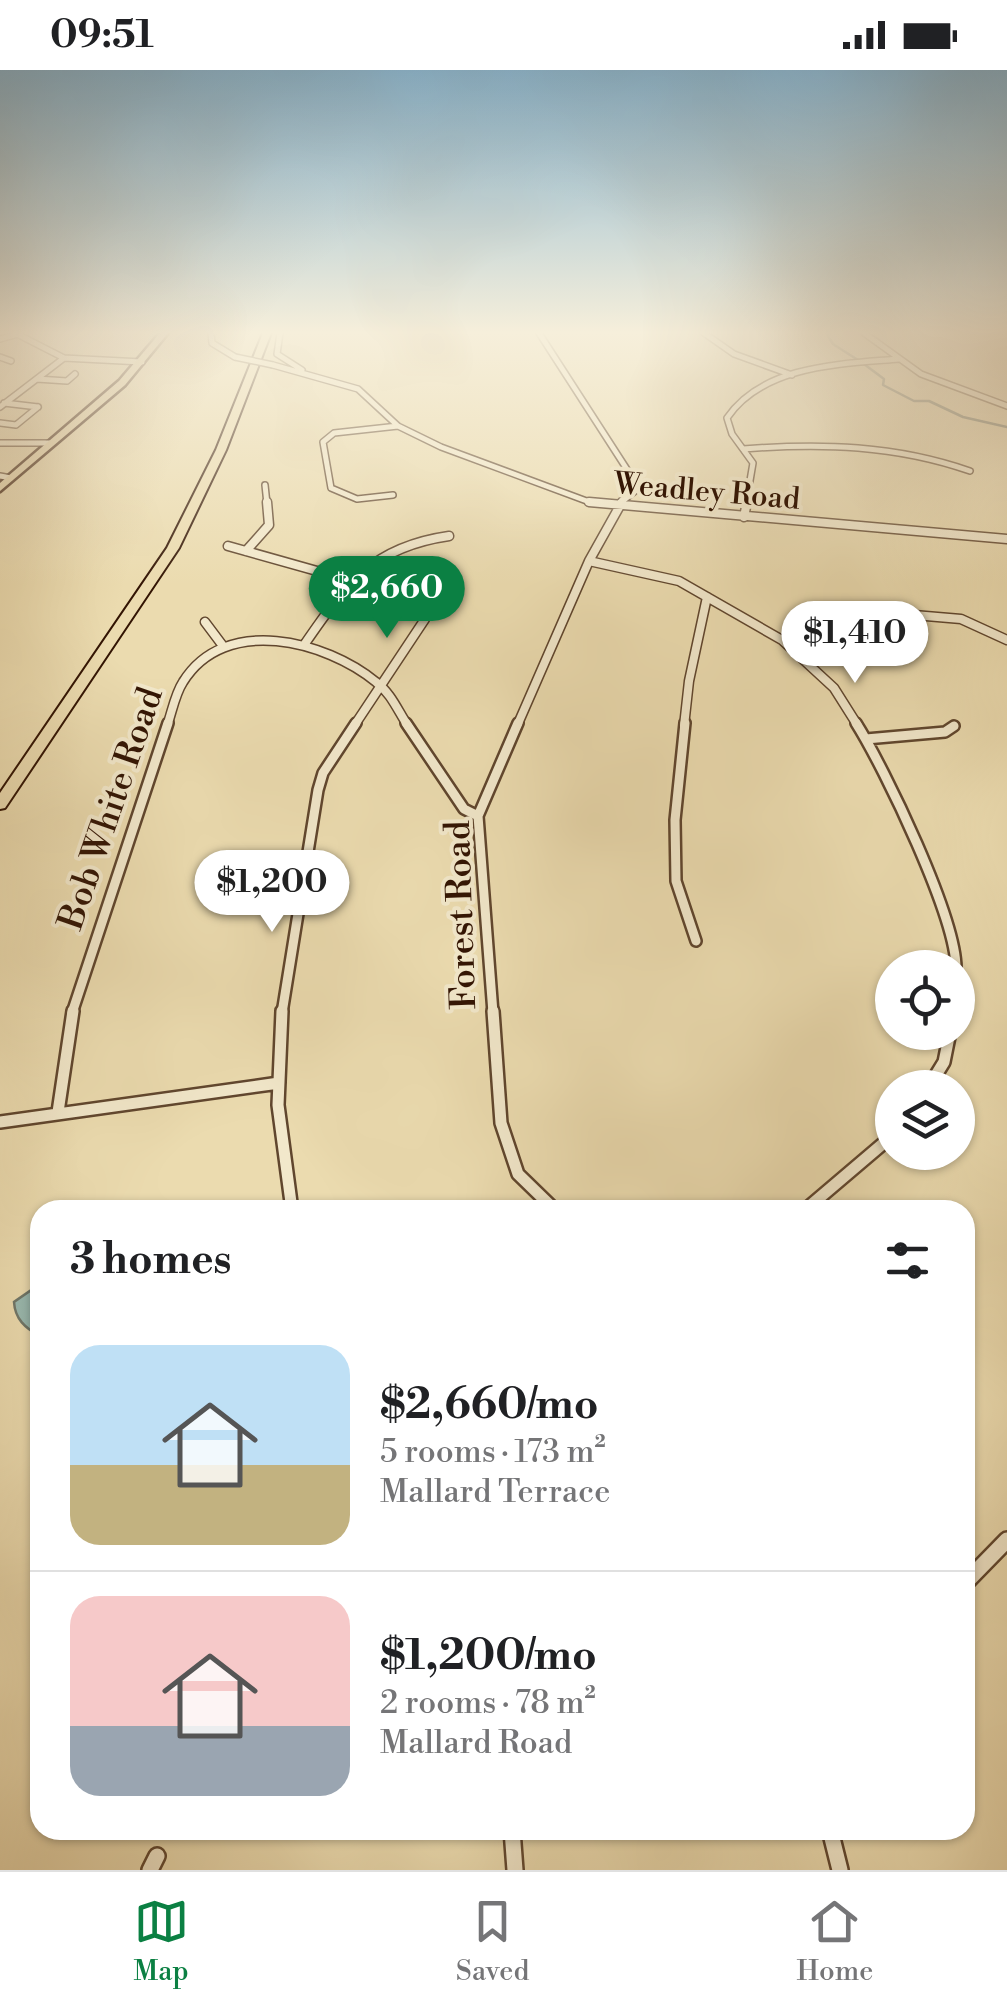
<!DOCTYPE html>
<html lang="en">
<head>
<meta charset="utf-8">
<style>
  :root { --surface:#fff; --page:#f6f6f6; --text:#202124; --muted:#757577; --line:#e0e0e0; --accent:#0b8043 }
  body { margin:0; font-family:"Libre Bodoni",serif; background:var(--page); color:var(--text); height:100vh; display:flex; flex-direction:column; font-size:38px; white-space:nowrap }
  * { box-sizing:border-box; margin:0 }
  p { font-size:32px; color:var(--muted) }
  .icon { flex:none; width:55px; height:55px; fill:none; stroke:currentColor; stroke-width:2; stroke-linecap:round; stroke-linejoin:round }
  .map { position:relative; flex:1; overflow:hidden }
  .sheet { position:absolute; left:30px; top:1130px; width:945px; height:640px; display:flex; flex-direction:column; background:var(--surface); border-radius:30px; box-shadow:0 2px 8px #0004 }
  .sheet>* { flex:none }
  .buttons { position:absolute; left:875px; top:880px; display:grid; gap:20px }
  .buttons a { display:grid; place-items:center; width:100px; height:100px; border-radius:50%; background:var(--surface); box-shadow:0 2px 8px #0004; font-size:50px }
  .price { position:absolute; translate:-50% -85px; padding:0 22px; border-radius:35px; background:#fff; color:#222; font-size:32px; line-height:65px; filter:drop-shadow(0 2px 5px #0008) }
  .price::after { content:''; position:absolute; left:50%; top:60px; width:30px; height:22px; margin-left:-15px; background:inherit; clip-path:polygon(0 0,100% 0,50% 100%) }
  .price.on { background:var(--accent); color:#fff }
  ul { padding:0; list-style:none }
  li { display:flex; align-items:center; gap:30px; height:250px; padding:0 40px }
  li+li { border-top:2px solid var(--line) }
  li span { display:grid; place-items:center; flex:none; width:280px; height:200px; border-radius:30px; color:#555 }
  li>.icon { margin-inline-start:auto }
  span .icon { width:120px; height:120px; fill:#fffc; stroke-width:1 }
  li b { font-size:42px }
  h2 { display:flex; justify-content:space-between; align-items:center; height:120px; padding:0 40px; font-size:42px }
  .status { display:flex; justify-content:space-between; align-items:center; height:70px; padding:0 50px; background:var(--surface); direction:ltr }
  .status svg { height:28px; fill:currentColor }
  .tab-bar { display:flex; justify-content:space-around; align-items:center; height:140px; border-top:2px solid var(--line); background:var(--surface); font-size:28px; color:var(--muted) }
  .tab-bar a { display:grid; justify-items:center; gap:5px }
  .tab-bar .on { color:var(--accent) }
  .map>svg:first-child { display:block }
  .water { fill:#99bab1; stroke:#70786b; stroke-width:2.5 }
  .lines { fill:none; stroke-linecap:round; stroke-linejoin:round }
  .stream { stroke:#70786b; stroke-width:2.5 }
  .minor-far4-casing { stroke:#60462e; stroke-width:8 }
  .minor-far3-casing { stroke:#60462e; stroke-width:11 }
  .minor-far2-casing { stroke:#60462e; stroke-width:14 }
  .minor-far1-casing { stroke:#60462e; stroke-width:16 }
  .minor-casing { stroke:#60462e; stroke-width:20 }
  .primary-casing { stroke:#321403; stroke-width:5 }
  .motorway-casing { stroke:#321403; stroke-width:4 }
  .minor-far4 { stroke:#f2e8cb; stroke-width:5 }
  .minor-far3 { stroke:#f2e8cb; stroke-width:8 }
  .minor-far2 { stroke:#f2e8cb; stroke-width:9 }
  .minor-far1 { stroke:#f2e8cb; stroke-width:11 }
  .minor { stroke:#f2e8cb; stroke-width:15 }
  .primary { fill:#ebdbaf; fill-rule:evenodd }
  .motorway { fill:#ebdbaf; fill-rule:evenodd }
  .minor-bridge-casing { stroke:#60462e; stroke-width:8; stroke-linecap:butt }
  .minor-bridge { stroke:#f2e8cb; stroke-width:5 }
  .labels { text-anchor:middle; stroke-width:8; stroke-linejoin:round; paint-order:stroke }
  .far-street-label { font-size:30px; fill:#321403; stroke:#f2e8cb }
  .street-label { font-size:35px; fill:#321403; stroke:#f2e8cb }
</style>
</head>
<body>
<div class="status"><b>09:51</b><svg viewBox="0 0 49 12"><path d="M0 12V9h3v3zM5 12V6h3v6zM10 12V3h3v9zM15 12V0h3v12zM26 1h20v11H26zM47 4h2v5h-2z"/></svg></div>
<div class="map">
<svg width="1007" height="1800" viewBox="0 0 1007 1800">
  <rect width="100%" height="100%" fill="#ebdbaf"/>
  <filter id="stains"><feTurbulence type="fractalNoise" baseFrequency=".002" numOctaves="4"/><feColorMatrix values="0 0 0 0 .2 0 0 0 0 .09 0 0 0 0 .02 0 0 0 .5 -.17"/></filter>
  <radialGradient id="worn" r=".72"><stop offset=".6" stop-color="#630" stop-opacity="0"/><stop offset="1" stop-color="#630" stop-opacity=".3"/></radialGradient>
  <path class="water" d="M40 1214V1266C25 1258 15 1249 14 1232Z"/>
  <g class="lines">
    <path class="stream" d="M826 263 833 274 858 290
      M864 294 884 309 883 315 914 331H929L963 347 1007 357"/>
    <g class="minor-far4-casing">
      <path id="minor-far4" d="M15 263 64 288 142 292
        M211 263 212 273 235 287
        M280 263 277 284 302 300
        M539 263 639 418 619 434
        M704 263 734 284 792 305
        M864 263 921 304 1007 336
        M0 269 18 264
        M0 287 11 291
        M273 295 358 319 398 356 441 377 592 433 609 434
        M37 309 67 311 75 304
        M4 333 38 337
        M0 337 64 288
        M0 353 16 355 38 337
        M0 373H50
        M743 379C822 373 895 375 970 401
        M0 406 11 408
        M265 415 267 434
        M393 425 357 429 331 418 323 372 334 363 398 356
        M746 434 753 393 732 364 727 348C763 295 841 294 899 289"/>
    </g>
    <g class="minor-far3-casing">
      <path id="minor-far3" d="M589 432 1007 469
        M744 447 747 432
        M228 476 349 510
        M246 481 269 455 267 432
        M589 491 679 511 782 570 834 618 858 656
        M914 545 961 549 1007 570
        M205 552 223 576
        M304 575C346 514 372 477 449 466
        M167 656C172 642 175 624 183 612 225 544 326 571 376 612 391 623 398 641 408 656
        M354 656 425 549
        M517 656 589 491 622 432
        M684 656 689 611 707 527"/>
    </g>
    <g class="minor-far2-casing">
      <path id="minor-far2" d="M406 653 464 739 478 746
        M685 653 675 750 676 811 696 871
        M856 653C885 699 956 847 956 898
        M866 669 945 662 954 656
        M72 943 168 653
        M282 943 318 720 323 703 356 653
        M493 943 478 746 518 653"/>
    </g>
    <g class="minor-far1-casing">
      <path id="minor-far1" d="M282 941 278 1035 292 1140
        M493 941 501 1053 518 1104 555 1140
        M928 1018 944 992 950 962
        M58 1042 73 941
        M0 1052 279 1013
        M805 1140 892 1066"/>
    </g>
    <g class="minor-casing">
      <path id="minor" d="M965 1513 1007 1470
        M512 1760 515 1800
        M830 1760 840 1800
        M150 1800 157 1786"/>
    </g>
    <g class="primary-casing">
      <path id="primary" d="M160 263H168L125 315 0 421V413L119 311Z"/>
    </g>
    <g class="motorway-casing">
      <path id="motorway" d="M263 263H271L226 380 179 478 5 738 0 739V723L167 478 216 380Z"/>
    </g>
    <use href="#minor-far4" class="minor-far4"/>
    <use href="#minor-far3" class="minor-far3"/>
    <use href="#minor-far2" class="minor-far2"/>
    <use href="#minor-far1" class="minor-far1"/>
    <use href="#minor" class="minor"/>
    <use href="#primary" class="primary"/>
    <use href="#motorway" class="motorway"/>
    <g class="minor-bridge-casing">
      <path id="minor-bridge" d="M235 287 273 295"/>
    </g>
    <use href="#minor-bridge" class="minor-bridge"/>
  </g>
  <linearGradient id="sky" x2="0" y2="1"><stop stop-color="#88b6d2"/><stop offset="0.51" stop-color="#f6efdb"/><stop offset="1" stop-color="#f6efdb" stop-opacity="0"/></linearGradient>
  <rect width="1007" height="515" fill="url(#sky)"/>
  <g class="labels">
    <g class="far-street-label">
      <text transform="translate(707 421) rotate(5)" y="10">Weadley Road</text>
    </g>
    <g class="street-label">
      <text transform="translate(110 738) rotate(-71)" y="12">Bob White Road</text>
      <text transform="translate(460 845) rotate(-92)" y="12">Forest Road</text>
    </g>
  </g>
  <rect width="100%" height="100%" filter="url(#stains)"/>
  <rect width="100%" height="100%" fill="url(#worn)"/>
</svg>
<div class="buttons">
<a><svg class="icon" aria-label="locate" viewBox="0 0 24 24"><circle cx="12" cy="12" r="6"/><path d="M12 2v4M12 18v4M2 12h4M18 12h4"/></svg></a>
<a><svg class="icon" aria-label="layers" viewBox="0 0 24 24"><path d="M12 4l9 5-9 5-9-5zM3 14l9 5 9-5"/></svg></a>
</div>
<b class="price on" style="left:387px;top:571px">$2,660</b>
<b class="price" style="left:855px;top:616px">$1,410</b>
<b class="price" style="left:272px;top:865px">$1,200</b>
<section class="sheet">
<h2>3 homes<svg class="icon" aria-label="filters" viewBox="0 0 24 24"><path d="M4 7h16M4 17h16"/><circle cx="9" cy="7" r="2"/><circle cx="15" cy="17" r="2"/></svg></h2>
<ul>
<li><span style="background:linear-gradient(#bfe0f5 60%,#c2b280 0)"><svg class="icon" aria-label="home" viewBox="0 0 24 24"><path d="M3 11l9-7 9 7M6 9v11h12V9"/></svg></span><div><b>$2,660/mo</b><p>5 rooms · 173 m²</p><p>Mallard Terrace</p></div></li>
<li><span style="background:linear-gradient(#f6c9c9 65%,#9aa5b1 0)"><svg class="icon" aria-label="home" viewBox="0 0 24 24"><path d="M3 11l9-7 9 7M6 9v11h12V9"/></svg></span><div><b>$1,200/mo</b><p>2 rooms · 78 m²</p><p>Mallard Road</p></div></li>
</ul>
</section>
</div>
<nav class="tab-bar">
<a class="on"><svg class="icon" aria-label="map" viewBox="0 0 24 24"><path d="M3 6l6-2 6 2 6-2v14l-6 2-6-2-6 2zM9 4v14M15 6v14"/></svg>Map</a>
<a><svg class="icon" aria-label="saved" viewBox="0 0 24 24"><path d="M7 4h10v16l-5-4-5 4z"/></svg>Saved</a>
<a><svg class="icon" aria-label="home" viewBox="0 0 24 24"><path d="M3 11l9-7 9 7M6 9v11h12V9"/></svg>Home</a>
</nav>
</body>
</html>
